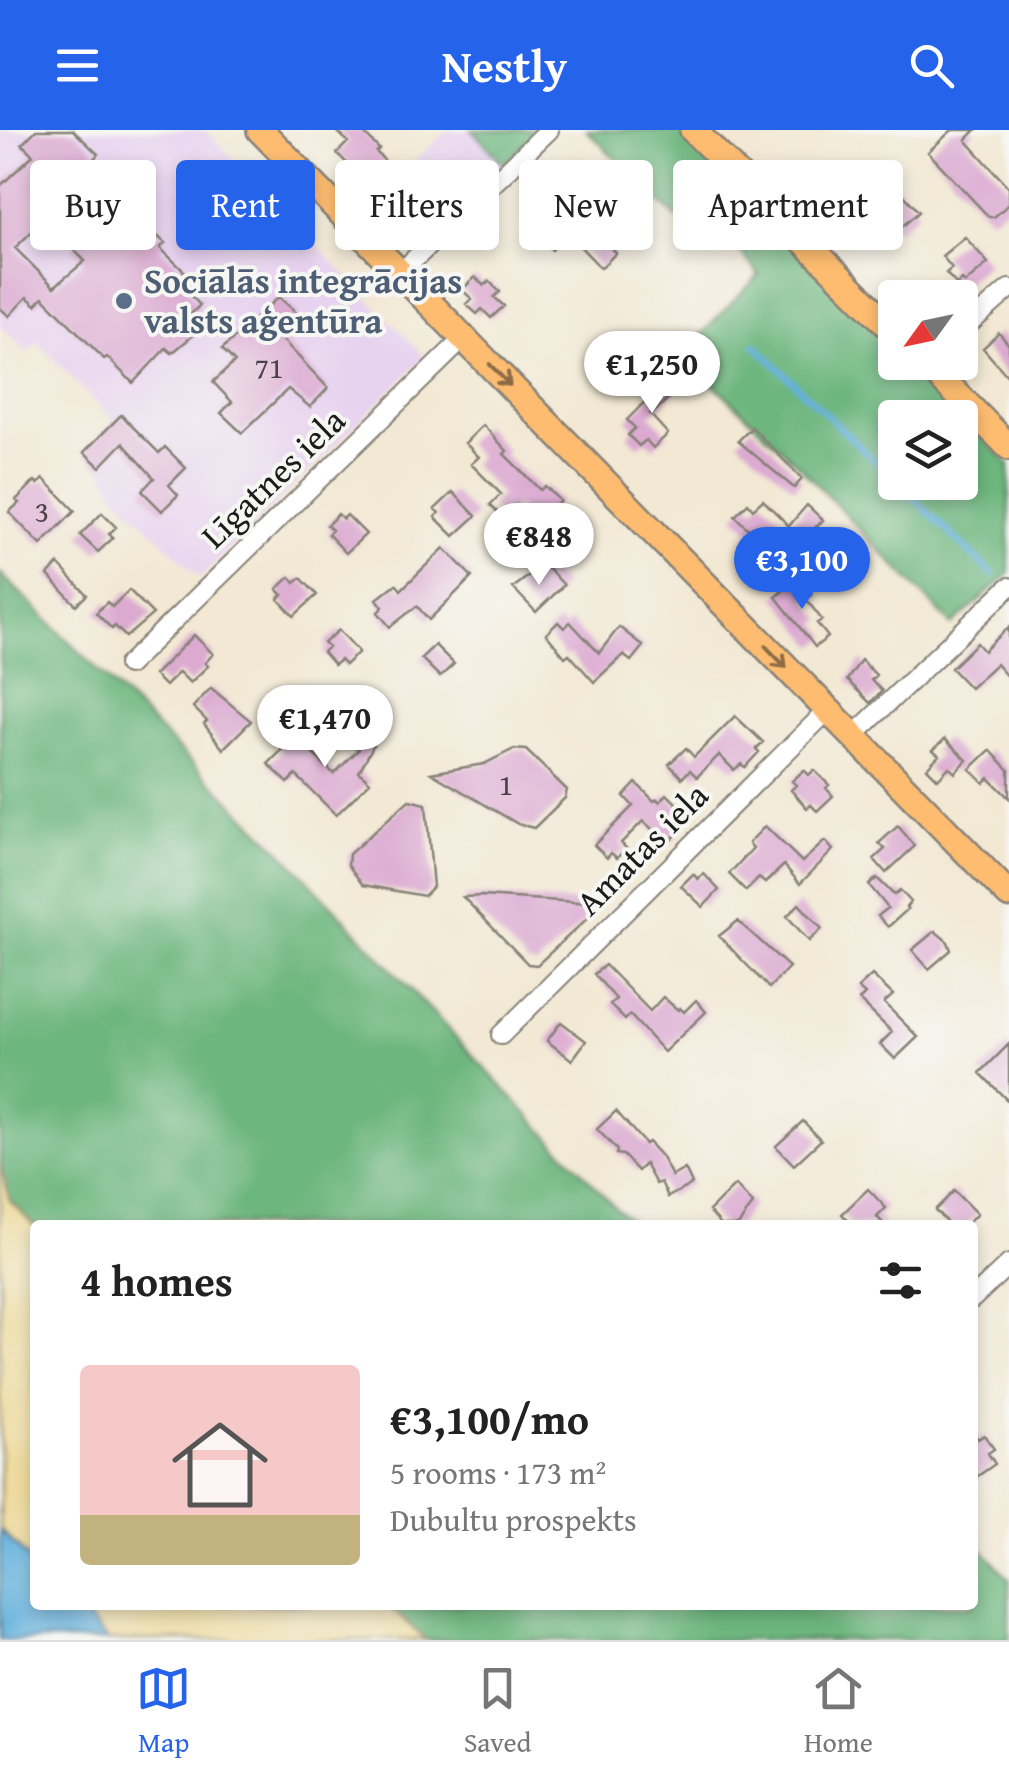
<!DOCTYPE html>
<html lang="en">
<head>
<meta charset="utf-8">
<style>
  :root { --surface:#fff; --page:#f6f6f6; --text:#222; --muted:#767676; --line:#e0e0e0; --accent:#2563eb }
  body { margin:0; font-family:"Gentium Book Plus",serif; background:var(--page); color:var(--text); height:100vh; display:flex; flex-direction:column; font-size:38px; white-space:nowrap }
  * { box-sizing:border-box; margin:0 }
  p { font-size:32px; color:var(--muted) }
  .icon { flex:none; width:55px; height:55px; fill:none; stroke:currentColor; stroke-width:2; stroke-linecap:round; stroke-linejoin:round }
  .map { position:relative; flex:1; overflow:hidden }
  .drawer { position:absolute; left:30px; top:1090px; width:948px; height:390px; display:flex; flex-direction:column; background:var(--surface); border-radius:10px; box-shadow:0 5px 15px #0003 }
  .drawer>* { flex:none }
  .top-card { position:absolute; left:30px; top:30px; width:950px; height:90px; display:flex; gap:20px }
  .needle { width:65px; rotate:237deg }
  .buttons { position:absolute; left:878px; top:150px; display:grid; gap:20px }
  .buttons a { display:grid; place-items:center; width:100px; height:100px; border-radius:10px; background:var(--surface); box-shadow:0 5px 15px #0003; font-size:50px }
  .price { position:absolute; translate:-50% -85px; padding:0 22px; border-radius:35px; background:#fff; color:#222; font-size:32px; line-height:65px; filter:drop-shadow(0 2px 5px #0008) }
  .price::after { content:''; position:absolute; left:50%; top:60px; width:30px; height:22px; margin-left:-15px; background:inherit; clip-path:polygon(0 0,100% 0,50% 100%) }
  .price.selected { background:var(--accent); color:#fff }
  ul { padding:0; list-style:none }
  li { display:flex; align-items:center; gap:30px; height:250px; padding:0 50px }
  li+li { border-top:2px solid var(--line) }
  li span { display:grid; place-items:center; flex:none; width:280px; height:200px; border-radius:10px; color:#555 }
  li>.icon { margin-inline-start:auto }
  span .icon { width:120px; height:120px; fill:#fffc; stroke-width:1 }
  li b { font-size:42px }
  h2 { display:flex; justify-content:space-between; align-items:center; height:120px; padding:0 50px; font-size:42px }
  .tag { padding:0 35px; border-radius:10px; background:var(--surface); box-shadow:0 5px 15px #0003; font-size:35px; line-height:90px }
  .tag.selected { background:var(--accent); color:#fff }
  header { display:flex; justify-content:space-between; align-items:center; height:130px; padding:0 50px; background:var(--accent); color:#fff; font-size:45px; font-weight:600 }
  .tab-bar { display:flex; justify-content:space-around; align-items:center; height:140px; border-top:2px solid var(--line); background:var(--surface); font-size:28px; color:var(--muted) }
  .tab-bar a { display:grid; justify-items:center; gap:5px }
  .tab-bar .selected { color:var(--accent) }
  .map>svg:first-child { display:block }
  .built { fill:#e7d2ef }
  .forest { fill:#6db67e; stroke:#44694d; stroke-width:2.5; fill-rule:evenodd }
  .sand { fill:#eeda9e; stroke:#857b5d; stroke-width:2.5 }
  .water { fill:#64b0dd; stroke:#40667c; stroke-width:2.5 }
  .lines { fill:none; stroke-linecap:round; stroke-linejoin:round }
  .stream { stroke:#64b0dd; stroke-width:6 }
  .building { fill:#dcaad1 }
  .minor-casing { stroke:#878278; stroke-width:22 }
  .primary-casing { stroke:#878278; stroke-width:30 }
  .minor { stroke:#fff; stroke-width:18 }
  .primary { stroke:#fdbc6f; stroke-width:25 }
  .oneway { stroke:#8c6c46 }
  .service-dot { fill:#5c6f8a; stroke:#f6f6f2; stroke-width:4 }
  .labels { text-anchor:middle; stroke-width:8; stroke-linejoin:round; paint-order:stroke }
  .number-label { font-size:30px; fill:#4c4049 }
  .service-label { font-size:35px; font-weight:bold; fill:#4e5e75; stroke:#f6f6f2; text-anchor:start }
  .street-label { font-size:35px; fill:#1c1c1c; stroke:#f6f6f2 }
</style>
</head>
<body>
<header><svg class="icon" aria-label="menu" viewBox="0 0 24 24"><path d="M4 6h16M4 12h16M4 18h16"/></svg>Nestly<svg class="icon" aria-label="search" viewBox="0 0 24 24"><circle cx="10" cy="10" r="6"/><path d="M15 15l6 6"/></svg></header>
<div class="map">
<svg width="1009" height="1510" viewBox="0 0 1009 1510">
  <rect width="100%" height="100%" fill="#f6f6f2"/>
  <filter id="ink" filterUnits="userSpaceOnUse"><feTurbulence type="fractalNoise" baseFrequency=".01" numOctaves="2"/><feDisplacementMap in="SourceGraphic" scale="20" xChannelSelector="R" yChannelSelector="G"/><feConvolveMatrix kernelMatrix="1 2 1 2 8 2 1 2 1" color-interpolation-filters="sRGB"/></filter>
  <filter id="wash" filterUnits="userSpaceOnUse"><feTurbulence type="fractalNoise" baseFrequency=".0048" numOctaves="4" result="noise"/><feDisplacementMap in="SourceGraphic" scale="40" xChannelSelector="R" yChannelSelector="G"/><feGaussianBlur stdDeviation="2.25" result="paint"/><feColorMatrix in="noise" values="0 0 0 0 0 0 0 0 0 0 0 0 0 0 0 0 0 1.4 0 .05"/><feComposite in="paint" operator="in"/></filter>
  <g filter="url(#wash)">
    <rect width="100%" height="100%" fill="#f2e8d3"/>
    <path class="built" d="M0 0H205L425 227 200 448 116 365 100 337 84 322 114 291 37 212 26 221 0 196Z
      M448 0H472L504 34 410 119 368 75Z"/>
    <path class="forest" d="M472 0H538L504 34Z
      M586 0H679L895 218V232L910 233 1009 334V444L952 495 798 335 682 224 759 145 716 91 694 105ZM895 288H960V352H895Z
      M0 443 277 717 617 1079 637 1095 35 1096 10 1071 0 1033Z
      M973 1409 1009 1449V1510H426L390 1478 393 1475H972Z"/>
    <path class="sand" d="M0 1033 10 1071 35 1096V1435L0 1399Z
      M74 1475H387L426 1510H108Z"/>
    <path class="water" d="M0 1400 35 1435V1475H74L108 1510H0Z"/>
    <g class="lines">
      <path class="stream" d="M755 215 895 351
        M897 352 993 445"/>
    </g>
    <g id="blocks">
      <path class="building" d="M36 0H73L98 24 62 65 66 68 15 118 54 157 85 131 72 118 98 93 109 105 125 90 137 102 141 98 147 104 151 100 165 113 160 118 185 142 180 146 192 158 188 163 200 175 189 186 202 198 172 223 166 218 133 253 107 227 104 229 43 167 36 175 27 167 9 186 0 178V56L33 25 22 14Z
        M336 0H361L379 19 376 22 385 31 364 51 337 23 348 12Z
        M952 0H976L966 10 1009 58V74L994 87H989L928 22Z
        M840 37 851 49 857 44 873 59 887 46 919 82 898 100 887 89 878 98 852 70 847 74 843 69 836 74 824 59 830 54 826 49Z
        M583 42 592 51 615 44 597 66 599 69 581 86 616 123 601 138 568 104 552 120 531 98 554 74 549 70Z
        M401 66 414 79 427 66 441 81 406 114 379 86Z
        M965 107 988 133 965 153 962 150 957 155 946 143 952 138 942 126Z
        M475 147 484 156 489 151 500 162 494 167 504 176 491 188 482 179 477 184 466 174 472 169 462 160Z
        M279 167 298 184 278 205 328 258 310 277 288 259 242 303 221 283 232 272 213 252 235 232 222 219Z
        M999 203 1009 215V248L983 218Z
        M670 246 680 257 651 285 649 283 668 304 653 318 646 310 639 316 628 305 635 298 627 290Z
        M121 285 159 323 165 317 186 338 169 355 178 365 162 381 142 361 154 348 123 313 100 337 84 322Z
        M483 295 507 321 504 324 540 360 545 356 560 371 539 391 536 388 532 392 516 375 503 388 490 375 501 364 471 334 479 327 465 313Z
        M752 297 802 349 794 358 738 311Z
        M44 349 75 381 41 415 9 382 19 373 16 370 35 351 38 354Z
        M453 362 476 386 454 406 435 387 439 383 435 379Z
        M763 370 789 396 807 375 823 390 801 412 797 409 784 422 766 403 760 411 735 386 748 373 753 379Z
        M102 383 116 397 109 404 113 408 98 422 80 405Z
        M338 384 343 389 347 385 366 404 346 423 328 404 332 400 327 395Z
        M444 418 472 447 429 490 417 476 390 497 378 482 383 477 377 469 396 454 401 460Z
        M58 434 87 465 76 475 48 445Z
        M544 434 564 455 536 482 513 458Z
        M290 447 295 453 301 448 317 465 294 486 278 469 283 465 277 459Z
        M795 449 811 465 806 469 822 490 817 493 828 507 815 517 776 467Z
        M129 460 153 484 126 507 115 496 112 499 96 483 107 472 112 477Z
        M558 492 564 498 570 492 599 523 619 497 643 516 631 531 623 525 594 552 569 524 565 527 546 504Z
        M1009 497V549L996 534 970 558 951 538 977 513 984 521Z
        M339 500 359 522 345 535 340 530 334 535 323 522 328 517 324 513Z
        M194 505 213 524 205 533 208 536 190 553 179 542 165 556 154 545Z
        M435 515 454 534 440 547 421 528Z
        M861 530 876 545 871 550 882 561 870 573 847 550Z
        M211 558 251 591 223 619 204 594 207 591 193 577Z
        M735 586 763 612 756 619 759 622 745 637 741 634 734 640 719 625 697 647 690 640 682 648 669 634 686 618 694 627Z
        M359 598 371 607 377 601 380 603 359 642 370 652 336 685 296 645 288 653 268 634 282 620 277 614 289 601 334 644 359 619 346 613Z
        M945 609 967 630 955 643 949 637 938 649 927 638 939 625 933 620Z
        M514 619 526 620 567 660 565 668 534 698 518 694 431 643 484 634Z
        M990 620 1009 640V668L989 648 984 653 970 639Z
        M804 640 809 645 814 640 829 655 826 658 833 666 817 681 811 675 807 678 791 660 796 655 792 651Z
        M636 653 654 671 657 669 660 672 667 664 686 683 676 694 681 700 668 713 643 691 621 713 626 718 617 728 611 723 607 728 594 715 633 676 624 666Z
        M409 670 426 674 433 757 424 766 363 755 348 735 349 724Z
        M765 696 802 732 825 711 833 720 800 754 784 735 765 753 759 748 746 761 729 744 753 718 749 713Z
        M898 696 915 716 886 743 874 729 885 719 879 713Z
        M693 744 698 749 704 744 719 760 703 777 681 756Z
        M877 748 894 765 900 760 911 772 906 777 908 779 888 797 878 786 888 778 869 755Z
        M482 766 591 773 590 786 537 835 528 834 463 767Z
        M799 774 822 799 809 811 787 786Z
        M738 791 789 837 769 858 719 806Z
        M935 801 948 812 951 820 929 839 912 820Z
        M605 835 650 881 663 867 678 880 680 878 684 882 696 870 706 882 664 922 630 885 625 890 610 874 616 869 594 844Z
        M872 845 893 865 884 873 918 907 895 929 880 914 892 902 859 870 865 864 858 858Z
        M561 892 586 911 572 930 547 911Z
        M1009 914V972L980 943Z
        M616 981 645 1014 648 1012 661 1026 672 1046 685 1039 692 1054 668 1067 661 1052 656 1054 645 1034 638 1041 623 1025 616 1024 617 1020 597 999Z
        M803 991 821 1010 794 1035 776 1016Z
        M735 1055 753 1074 738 1095H722L709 1081Z
        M868 1059 886 1078 877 1087 885 1095H852L842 1084Z
        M954 1061 977 1084 966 1095H950L935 1080Z
        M972 1301 978 1309 984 1305 994 1319 988 1323 995 1334 972 1350Z"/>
    </g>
  </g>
  <g filter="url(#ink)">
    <use href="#blocks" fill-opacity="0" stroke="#878278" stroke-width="2.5"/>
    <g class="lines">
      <g class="minor-casing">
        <path id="minor" d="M400 143 549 0
          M960 202 1009 159
          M128 535 464 208
          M853 606 1009 457
          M501 905 828 580
          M972 1169 1009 1134"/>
      </g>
      <g class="primary-casing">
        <path id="primary" d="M260 0 1009 765
          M693 0 895 202
          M925 232 1009 317"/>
      </g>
      <use href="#minor" class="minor"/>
      <use href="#primary" class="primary"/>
    </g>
    <defs><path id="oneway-shaft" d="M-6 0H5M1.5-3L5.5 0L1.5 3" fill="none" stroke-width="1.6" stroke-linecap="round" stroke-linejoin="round" transform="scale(2.5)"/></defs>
    <g class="oneway">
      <use href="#oneway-shaft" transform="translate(500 245) rotate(46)"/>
      <use href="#oneway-shaft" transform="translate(776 527) rotate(46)"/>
    </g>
  </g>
  <circle class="service-dot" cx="124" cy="171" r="10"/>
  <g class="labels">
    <g class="number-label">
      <text x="269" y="248">71</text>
      <text x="42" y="392">3</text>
      <text x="506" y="665">1</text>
    </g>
    <g class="service-label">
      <text x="144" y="163">Sociālās integrācijas<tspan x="144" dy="40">valsts aģentūra</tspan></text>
    </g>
    <g class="street-label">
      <text transform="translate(273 348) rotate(-44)" y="12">Līgatnes iela</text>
      <text transform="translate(642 719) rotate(-45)" y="12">Amatas iela</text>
    </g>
  </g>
</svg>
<div class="buttons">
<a><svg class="needle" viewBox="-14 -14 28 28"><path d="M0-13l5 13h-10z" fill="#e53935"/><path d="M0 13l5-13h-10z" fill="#767676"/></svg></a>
<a><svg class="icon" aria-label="layers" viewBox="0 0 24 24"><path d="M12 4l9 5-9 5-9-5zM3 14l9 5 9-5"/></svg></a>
</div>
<b class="price" style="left:652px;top:286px">€1,250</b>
<b class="price" style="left:539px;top:458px">€848</b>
<b class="price selected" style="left:802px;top:482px">€3,100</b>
<b class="price" style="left:325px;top:640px">€1,470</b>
<div class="top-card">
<a class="tag">Buy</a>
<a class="tag selected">Rent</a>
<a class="tag">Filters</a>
<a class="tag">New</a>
<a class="tag">Apartment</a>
</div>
<section class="drawer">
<h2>4 homes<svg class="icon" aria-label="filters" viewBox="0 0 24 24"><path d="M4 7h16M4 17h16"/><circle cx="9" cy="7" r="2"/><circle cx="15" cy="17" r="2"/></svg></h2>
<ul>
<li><span style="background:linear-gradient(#f6c9c9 75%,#c2b280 0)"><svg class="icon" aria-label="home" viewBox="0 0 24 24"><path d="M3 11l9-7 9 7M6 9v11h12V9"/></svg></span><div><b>€3,100/mo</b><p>5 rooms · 173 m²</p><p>Dubultu prospekts</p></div></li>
</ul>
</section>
</div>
<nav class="tab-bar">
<a class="selected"><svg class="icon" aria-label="map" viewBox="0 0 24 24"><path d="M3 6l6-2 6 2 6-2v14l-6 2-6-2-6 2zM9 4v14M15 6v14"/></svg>Map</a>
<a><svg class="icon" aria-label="saved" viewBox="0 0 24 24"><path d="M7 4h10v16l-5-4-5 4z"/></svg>Saved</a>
<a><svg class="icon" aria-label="home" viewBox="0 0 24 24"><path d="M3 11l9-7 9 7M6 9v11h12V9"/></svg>Home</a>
</nav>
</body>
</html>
